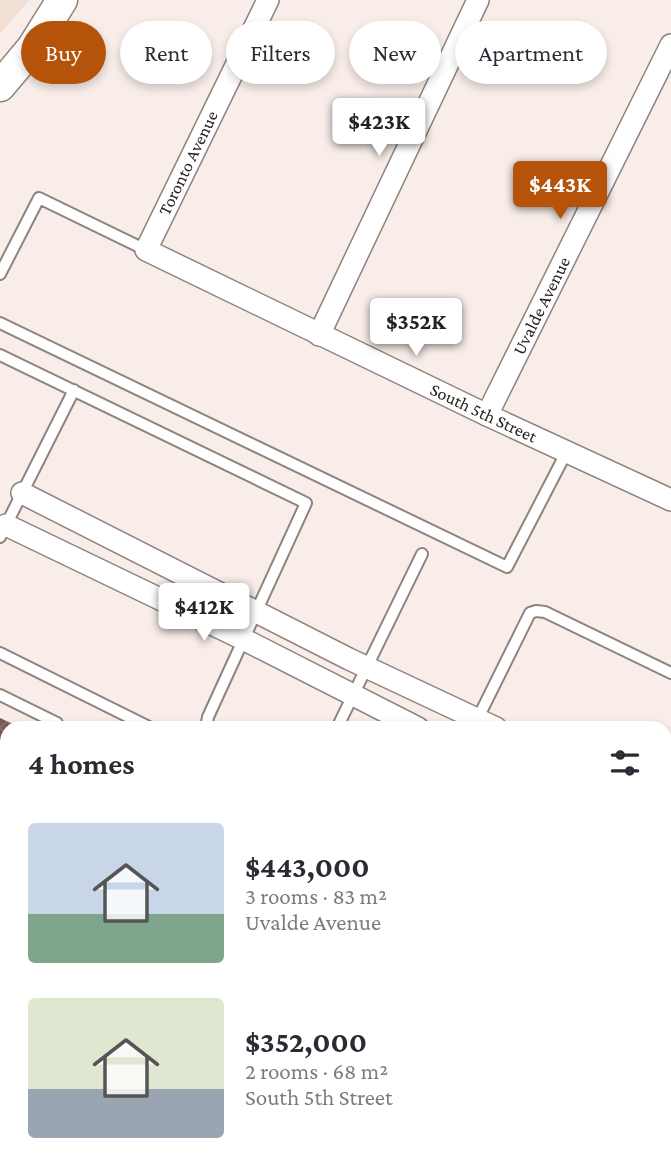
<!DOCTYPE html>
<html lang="en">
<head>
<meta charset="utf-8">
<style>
  :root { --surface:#fff; --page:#f2f2f3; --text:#2b2b33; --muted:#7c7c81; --accent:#b45309 }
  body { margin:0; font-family:"Crimson Pro",serif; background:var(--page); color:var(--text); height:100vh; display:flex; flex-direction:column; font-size:26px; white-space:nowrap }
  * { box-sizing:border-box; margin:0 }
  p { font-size:23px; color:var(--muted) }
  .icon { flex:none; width:38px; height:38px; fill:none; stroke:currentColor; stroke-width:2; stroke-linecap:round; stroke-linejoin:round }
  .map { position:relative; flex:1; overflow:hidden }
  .sheet { position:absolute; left:0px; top:721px; width:672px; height:450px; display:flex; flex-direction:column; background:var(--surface); border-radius:21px 21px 0 0; box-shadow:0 4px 10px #0003 }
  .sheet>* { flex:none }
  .top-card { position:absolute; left:21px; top:21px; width:630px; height:63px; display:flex; gap:14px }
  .price { position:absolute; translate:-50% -60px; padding:0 16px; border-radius:7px; background:#fff; color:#222; font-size:23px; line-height:46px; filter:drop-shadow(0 2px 4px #0008) }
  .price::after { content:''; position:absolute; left:50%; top:42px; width:21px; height:16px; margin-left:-10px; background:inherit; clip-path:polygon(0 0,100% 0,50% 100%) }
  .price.selected { background:var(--accent); color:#fff }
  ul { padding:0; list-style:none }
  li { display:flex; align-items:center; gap:21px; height:175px; padding:0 28px }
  li span { display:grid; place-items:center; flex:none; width:196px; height:140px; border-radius:7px; color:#555 }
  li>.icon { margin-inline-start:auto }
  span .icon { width:84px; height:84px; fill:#fffc; stroke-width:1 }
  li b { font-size:30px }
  h2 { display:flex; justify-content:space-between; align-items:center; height:84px; padding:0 28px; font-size:30px }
  .chip { padding:0 24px; border-radius:32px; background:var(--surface); box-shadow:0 4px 10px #0003; font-size:24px; line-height:63px }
  .chip.selected { background:var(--accent); color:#fff }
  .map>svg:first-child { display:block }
  .built { fill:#f1ded5 }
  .building { fill:url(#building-cross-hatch) }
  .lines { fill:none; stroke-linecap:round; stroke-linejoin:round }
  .service-casing { stroke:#8e847f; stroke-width:14 }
  .minor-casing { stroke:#8e847f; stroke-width:24 }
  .secondary-casing { stroke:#8e847f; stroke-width:33 }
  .service { stroke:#fff; stroke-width:10 }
  .minor { stroke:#fff; stroke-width:21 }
  .secondary { stroke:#fff; stroke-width:30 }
  .labels { text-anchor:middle; stroke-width:7; stroke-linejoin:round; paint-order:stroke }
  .street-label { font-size:18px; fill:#272321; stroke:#fff }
</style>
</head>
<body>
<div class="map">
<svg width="671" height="1170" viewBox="0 0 671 1170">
  <defs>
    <pattern id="building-cross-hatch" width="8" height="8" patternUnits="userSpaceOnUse" patternTransform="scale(1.75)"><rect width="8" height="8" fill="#7a5755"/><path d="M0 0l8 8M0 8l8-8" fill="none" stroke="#8b706f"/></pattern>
  </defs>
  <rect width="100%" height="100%" fill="#f8ede8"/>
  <path class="built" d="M0 0H29L0 34Z"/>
  <path class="building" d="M0 718 22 728H7V797L0 813Z
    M665 1038 671 1041V1093L665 1091Z"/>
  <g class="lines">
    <g class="service-casing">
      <path id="service" d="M0 274 39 198 146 250
        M0 323 507 567 566 453
        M0 355 306 503 208 717 206 728
        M0 537 74 390
        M0 653 151 728
        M0 695 57 723 59 728
        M476 722 530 613 536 611 545 612 671 673
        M337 728 422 554
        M0 866 7 852
        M665 971 671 974
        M665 1029 671 1032
        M665 1104 671 1106"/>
    </g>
    <g class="minor-casing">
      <g id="minor">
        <path id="s1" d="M268 0 146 250 487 415 671 500"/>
        <path d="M319 335 478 0"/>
        <path id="s2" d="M487 415 671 45"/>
        <path d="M22 493 349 659 496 728"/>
        <path d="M6 525 243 639 418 728"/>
        <path d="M665 808 671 810"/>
        <path d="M665 850 671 853"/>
        <path d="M413 1164 426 1170"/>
        <path d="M10 1170 13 1164"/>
        <path d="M73 1170 76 1164"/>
      </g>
    </g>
    <g class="secondary-casing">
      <path id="secondary" d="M0 86 32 48 62 0"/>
    </g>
    <use href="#service" class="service"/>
    <use href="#minor" class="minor"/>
    <use href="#secondary" class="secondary"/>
  </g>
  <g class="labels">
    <g class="street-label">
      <text transform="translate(188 163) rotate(-64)" y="6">Toronto Avenue</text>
      <text dy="6" stroke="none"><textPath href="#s2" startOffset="122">Uvalde Avenue</textPath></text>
      <text dy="6" stroke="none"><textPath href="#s1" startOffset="653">South 5th Street</textPath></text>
    </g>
  </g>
</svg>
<b class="price" style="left:379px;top:158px">$423K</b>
<b class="price selected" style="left:560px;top:221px">$443K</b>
<b class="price" style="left:416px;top:358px">$352K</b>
<b class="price" style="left:204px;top:643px">$412K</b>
<div class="top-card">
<a class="chip selected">Buy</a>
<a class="chip">Rent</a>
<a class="chip">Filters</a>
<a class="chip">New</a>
<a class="chip">Apartment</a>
</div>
<section class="sheet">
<h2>4 homes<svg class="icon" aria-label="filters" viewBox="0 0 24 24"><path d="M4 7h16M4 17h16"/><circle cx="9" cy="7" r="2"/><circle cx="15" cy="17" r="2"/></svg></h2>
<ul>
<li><span style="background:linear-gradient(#c9d6e8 65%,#7fa58c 0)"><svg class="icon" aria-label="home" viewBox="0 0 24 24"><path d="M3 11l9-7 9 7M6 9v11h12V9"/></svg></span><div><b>$443,000</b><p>3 rooms · 83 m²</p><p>Uvalde Avenue</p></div></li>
<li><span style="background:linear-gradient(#dfe7d0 65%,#9aa5b1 0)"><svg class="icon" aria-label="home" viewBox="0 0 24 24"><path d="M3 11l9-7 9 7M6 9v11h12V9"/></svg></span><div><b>$352,000</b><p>2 rooms · 68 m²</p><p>South 5th Street</p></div></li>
</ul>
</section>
</div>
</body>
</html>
